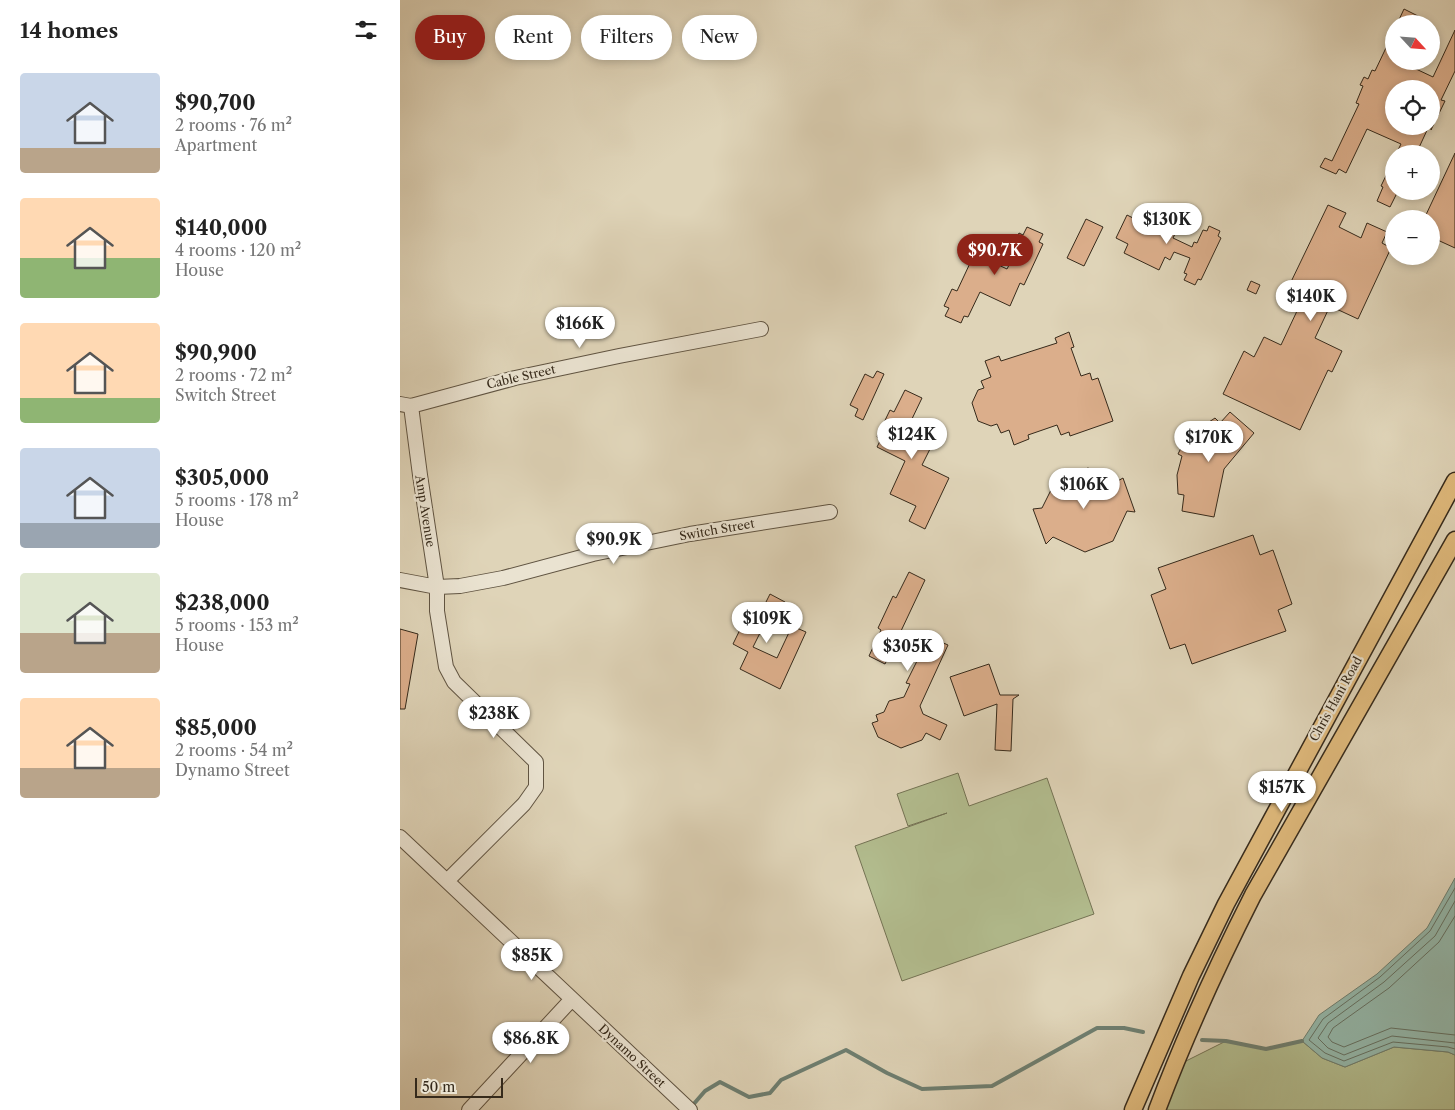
<!DOCTYPE html>
<html lang="en">
<head>
<meta charset="utf-8">
<style>
  :root { --surface:#fff; --page:#f2f2f2; --text:#222; --muted:#767676; --accent:#8f2418 }
  body { margin:0; font-family:"Libre Caslon Text",serif; background:var(--page); color:var(--text); height:100vh; display:flex; flex-direction:column; font-size:19px; white-space:nowrap }
  * { box-sizing:border-box; margin:0 }
  p { font-size:16px; color:var(--muted) }
  .icon { flex:none; width:28px; height:28px; fill:none; stroke:currentColor; stroke-width:2; stroke-linecap:round; stroke-linejoin:round }
  .map { position:relative; flex:1; overflow:hidden }
  .side { display:flex; flex-direction:column; background:var(--surface); width:400px }
  .side>* { flex:none }
  .hud { position:absolute; left:15px; top:15px; width:475px; height:45px; display:flex; gap:10px }
  .needle { width:32px; rotate:116deg }
  .fabs { position:absolute; left:985px; top:15px; display:grid; gap:10px }
  .fabs a { display:grid; place-items:center; width:55px; height:55px; border-radius:50%; background:var(--surface); box-shadow:0 2px 8px #0003; font-size:25px }
  .scale { position:absolute; left:15px; bottom:12px; width:88px; box-sizing:border-box; padding-left:5px; border:2px solid #362a1b; border-top:0; font-size:14px; line-height:18px; white-space:nowrap; color:#362a1b; -webkit-text-stroke:4px #eae3d1; paint-order:stroke }
  .price { position:absolute; translate:-50% -42px; padding:0 11px; border-radius:18px; background:#fff; color:#222; font-size:16px; line-height:32px; filter:drop-shadow(0 1px 2px #0008) }
  .price::after { content:''; position:absolute; left:50%; top:30px; width:15px; height:11px; margin-left:-8px; background:inherit; clip-path:polygon(0 0,100% 0,50% 100%) }
  .price.selected { background:var(--accent); color:#fff }
  ul { padding:0; list-style:none }
  li { display:flex; align-items:center; gap:15px; height:125px; padding:0 20px }
  li span { display:grid; place-items:center; flex:none; width:140px; height:100px; border-radius:5px; color:#555 }
  li>.icon { margin-inline-start:auto }
  span .icon { width:60px; height:60px; fill:#fffc; stroke-width:1 }
  li b { font-size:21px }
  h2 { display:flex; justify-content:space-between; align-items:center; height:60px; padding:0 20px; font-size:21px }
  .pill { padding:0 18px; border-radius:22px; background:var(--surface); box-shadow:0 2px 8px #0003; font-size:18px; line-height:45px }
  .pill.selected { background:var(--accent); color:#fff }
  main { display:flex; flex:1; min-height:0 }
  .map>svg:first-child { display:block }
  .green { fill:#b2bc8e; stroke:#747354 }
  .water { fill:#94b8ab; stroke:#6e7f71 }
  .lines { fill:none; stroke-linecap:round; stroke-linejoin:round }
  .shore { stroke:#657163; stroke-width:1 }
  .stream { stroke:#6e7f71; stroke-width:4 }
  .building { fill:#dbae8b; stroke:#362a1b }
  .minor-casing { stroke:#605442; stroke-width:16 }
  .major-casing { stroke:#362a1b; stroke-width:19 }
  .minor { stroke:#eae3d1; stroke-width:14 }
  .major { stroke:#e0ba7c; stroke-width:16 }
  .labels { text-anchor:middle; stroke-width:4.5; stroke-linejoin:round; paint-order:stroke }
  .street-label { font-size:12px; fill:#362a1b; stroke:#eae3d1 }
</style>
</head>
<body>
<main>
<section class="side">
<h2>14 homes<svg class="icon" aria-label="filters" viewBox="0 0 24 24"><path d="M4 7h16M4 17h16"/><circle cx="9" cy="7" r="2"/><circle cx="15" cy="17" r="2"/></svg></h2>
<ul>
<li><span style="background:linear-gradient(#c9d6e8 75%,#b9a48a 0)"><svg class="icon" aria-label="home" viewBox="0 0 24 24"><path d="M3 11l9-7 9 7M6 9v11h12V9"/></svg></span><div><b>$90,700</b><p>2 rooms · 76 m²</p><p>Apartment</p></div></li>
<li><span style="background:linear-gradient(#ffd9b3 60%,#8fb573 0)"><svg class="icon" aria-label="home" viewBox="0 0 24 24"><path d="M3 11l9-7 9 7M6 9v11h12V9"/></svg></span><div><b>$140,000</b><p>4 rooms · 120 m²</p><p>House</p></div></li>
<li><span style="background:linear-gradient(#ffd9b3 75%,#8fb573 0)"><svg class="icon" aria-label="home" viewBox="0 0 24 24"><path d="M3 11l9-7 9 7M6 9v11h12V9"/></svg></span><div><b>$90,900</b><p>2 rooms · 72 m²</p><p>Switch Street</p></div></li>
<li><span style="background:linear-gradient(#c9d6e8 75%,#9aa5b1 0)"><svg class="icon" aria-label="home" viewBox="0 0 24 24"><path d="M3 11l9-7 9 7M6 9v11h12V9"/></svg></span><div><b>$305,000</b><p>5 rooms · 178 m²</p><p>House</p></div></li>
<li><span style="background:linear-gradient(#dfe7d0 60%,#b9a48a 0)"><svg class="icon" aria-label="home" viewBox="0 0 24 24"><path d="M3 11l9-7 9 7M6 9v11h12V9"/></svg></span><div><b>$238,000</b><p>5 rooms · 153 m²</p><p>House</p></div></li>
<li><span style="background:linear-gradient(#ffd9b3 70%,#b9a48a 0)"><svg class="icon" aria-label="home" viewBox="0 0 24 24"><path d="M3 11l9-7 9 7M6 9v11h12V9"/></svg></span><div><b>$85,000</b><p>2 rooms · 54 m²</p><p>Dynamo Street</p></div></li>
</ul>
</section>
<div class="map">
<svg width="1055" height="1110" viewBox="0 0 1055 1110">
  <rect width="100%" height="100%" fill="#dfd4b8"/>
  <filter id="stains"><feTurbulence type="fractalNoise" baseFrequency=".004" numOctaves="4"/><feColorMatrix values="0 0 0 0 .2 0 0 0 0 .09 0 0 0 0 .02 0 0 0 .5 -.17"/></filter>
  <radialGradient id="worn" r=".72"><stop offset=".6" stop-color="#630" stop-opacity="0"/><stop offset="1" stop-color="#630" stop-opacity=".3"/></radialGradient>
  <path class="green" d="M558 773 569 806 647 778 694 914 502 981 455 846 547 813 508 826 497 794Z
    M826 1041 866 1049 902 1041 922 1058 945 1067 994 1047 1048 1052 1055 1055V1110H761L776 1066Z"/>
  <path class="water" d="M1055 878V1055L1048 1052 994 1047 945 1067 922 1058 902 1041 919 1015 977 974 1027 928Z"/>
  <g class="lines">
    <path class="shore" d="M1055 888 1030 931 980 977 923 1019 909 1040 925 1053 944 1061 993 1042 1048 1047 1055 1049
      M1055 901 1035 936 984 982 928 1023 918 1038 928 1048 944 1055 992 1036 1055 1043
      M1055 916 1039 942 989 988 933 1028 928 1037 932 1042 944 1047 991 1028 1055 1035"/>
    <path class="stream" d="M802 1040 826 1041 866 1049 902 1041
      M292 1106 305 1091 320 1082 349 1097 370 1093 381 1080 446 1050 487 1073 522 1089 592 1086 697 1028H724L743 1032"/>
  </g>
  <path class="building" d="M1004 9 1020 17 1017 24H997Z
    M1055 30V71L1041 100 1045 101 1031 130V89H994V126H1029L1016 154H996L1001 144 967 129 946 173 939 169 936 174 920 167 925 158 932 161 959 104 956 103 963 86 960 85 964 77 968 79 972 70 975 71 994 31V61H999L1033 77Z
    M1055 153V248L1031 237V219H1024Z
    M994 159V191H998L990 207 977 201 983 187 981 186Z
    M928 205 946 213 939 227 961 238 967 223 987 232 982 243 991 248 958 319 930 306 915 338 942 351 932 372 928 370 900 430 823 394 844 351 854 357 864 337 881 345 905 294 889 286Z
    M744 212 778 228 773 238 792 247 794 242 797 243 803 230 807 231 809 226 820 231 818 236 821 238 801 280 798 279 795 285 784 280 787 274 784 273 790 258 774 252 770 260 765 257 759 270 724 253 728 244 716 238 727 215 739 221Z
    M686 219 703 227 684 266 667 258Z
    M627 227 643 234 639 242 643 244 624 285 620 283 610 306 580 292 568 317 564 316 561 323 545 316 549 308 544 306 552 289 557 291 579 244 594 251 590 261 607 269 615 253 611 250 619 233 623 235Z
    M851 281 860 285 856 294 847 290Z
    M669 332 674 347 671 348 681 376 690 373 692 380 698 378 713 421 670 436 669 432 661 435 657 425 628 435 629 439 614 445 609 430 601 433 597 424 591 426 578 421 572 403 578 390 584 388 581 381 591 377 585 361 599 356 601 361 657 343 655 338Z
    M477 371 484 374 463 420 455 416 458 409 450 405 465 374 473 378Z
    M505 390 522 398 510 423 537 435 522 465 549 478 525 529 509 521 516 506 490 494 505 461 477 447 481 439 477 437 490 410 494 412Z
    M830 412 854 433 824 469 814 517 782 511 784 495 778 494 777 475 782 456 778 454 784 442 788 444 800 428 815 418 820 423Z
    M688 468 716 482 723 478 735 512 727 511 713 541 685 552 653 537 646 544 633 509 642 508 656 480Z
    M853 535 860 555 873 550 892 604 878 610 886 631 792 664 785 644 770 649 751 595 766 589 758 568Z
    M509 572 525 580 501 631 529 644 532 638 548 645 520 706 523 714 547 725 540 740 526 733 522 740 501 748 478 737 472 723 478 721 476 715 484 712 489 701 504 697 510 684 506 683 517 661 492 649 485 664 469 656 481 630 478 628 493 596 496 598Z
    M370 594 385 602 373 625 366 621 353 647 377 658 392 626 406 632 380 689 340 669 348 652 333 644 353 603 363 608Z
    M0 629 18 634 5 709H0Z
    M589 664 600 695H619L613 699 611 751 595 750 597 704 564 716 550 677Z"/>
  <g class="lines">
    <g class="minor-casing">
      <path id="minor" d="M0 404 11 406 115 378 219 356 361 329
        M11 406 20 475 37 587V611L46 667 54 682 136 762V787L124 804 47 881
        M0 580 37 587 60 586 103 578 193 554 290 534 430 512
        M0 837 290 1110
        M69 1110 172 999"/>
    </g>
    <g class="major-casing">
      <path id="major" d="M733 1110 791 976 826 904 1055 481
        M757 1110C785 1036 817 966 853 895L1055 540"/>
    </g>
    <use href="#minor" class="minor"/>
    <use href="#major" class="major"/>
  </g>
  <g class="labels">
    <g class="street-label">
      <text transform="translate(121 377) rotate(-13)" y="4">Cable Street</text>
      <text transform="translate(25 511) rotate(81)" y="4">Amp Avenue</text>
      <text transform="translate(317 530) rotate(-10)" y="4">Switch Street</text>
      <text transform="translate(936 699) rotate(-61)" y="4">Chris Hani Road</text>
      <text transform="translate(232 1056) rotate(43)" y="4">Dynamo Street</text>
    </g>
  </g>
  <rect width="100%" height="100%" filter="url(#stains)"/>
  <rect width="100%" height="100%" fill="url(#worn)"/>
</svg>
<div class="fabs">
<a><svg class="needle" viewBox="-14 -14 28 28"><path d="M0-13l5 13h-10z" fill="#e53935"/><path d="M0 13l5-13h-10z" fill="#767676"/></svg></a>
<a><svg class="icon" aria-label="locate" viewBox="0 0 24 24"><circle cx="12" cy="12" r="6"/><path d="M12 2v4M12 18v4M2 12h4M18 12h4"/></svg></a>
<a>+</a>
<a>−</a>
</div>
<div class="scale">50 m</div>
<b class="price" style="left:767px;top:245px">$130K</b>
<b class="price selected" style="left:595px;top:276px">$90.7K</b>
<b class="price" style="left:911px;top:322px">$140K</b>
<b class="price" style="left:180px;top:349px">$166K</b>
<b class="price" style="left:512px;top:460px">$124K</b>
<b class="price" style="left:809px;top:463px">$170K</b>
<b class="price" style="left:684px;top:510px">$106K</b>
<b class="price" style="left:214px;top:565px">$90.9K</b>
<b class="price" style="left:367px;top:644px">$109K</b>
<b class="price" style="left:508px;top:672px">$305K</b>
<b class="price" style="left:94px;top:739px">$238K</b>
<b class="price" style="left:882px;top:813px">$157K</b>
<b class="price" style="left:132px;top:981px">$85K</b>
<b class="price" style="left:131px;top:1064px">$86.8K</b>
<div class="hud">
<a class="pill selected">Buy</a>
<a class="pill">Rent</a>
<a class="pill">Filters</a>
<a class="pill">New</a>
</div>
</div>
</main>
</body>
</html>
